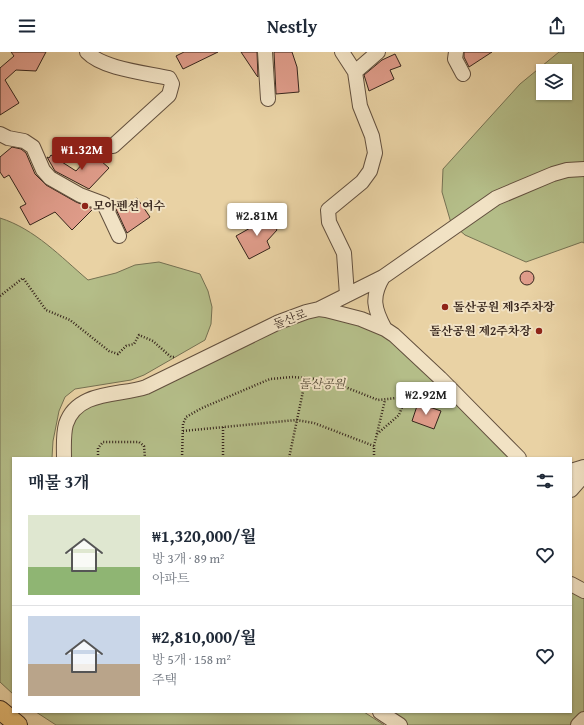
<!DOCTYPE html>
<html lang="ko">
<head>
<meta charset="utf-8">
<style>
  :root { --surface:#fff; --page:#f2f2f3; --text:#1f2937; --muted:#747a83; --line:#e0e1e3; --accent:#8f2418 }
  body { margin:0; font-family:"Gentium Book Plus","Noto Serif KR",serif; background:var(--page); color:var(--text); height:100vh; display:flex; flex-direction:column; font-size:15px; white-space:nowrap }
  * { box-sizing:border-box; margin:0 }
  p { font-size:13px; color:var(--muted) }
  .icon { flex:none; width:22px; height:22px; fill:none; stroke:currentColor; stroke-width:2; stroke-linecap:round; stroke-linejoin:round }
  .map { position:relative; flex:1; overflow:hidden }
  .sheet { position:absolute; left:12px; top:405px; width:560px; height:256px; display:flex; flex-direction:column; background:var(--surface); border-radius:0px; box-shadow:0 1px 3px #0004 }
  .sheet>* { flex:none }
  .buttons { position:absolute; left:536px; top:12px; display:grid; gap:8px }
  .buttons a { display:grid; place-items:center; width:36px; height:36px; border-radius:0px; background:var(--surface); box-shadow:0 1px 3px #0004; font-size:20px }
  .price { position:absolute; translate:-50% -34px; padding:0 9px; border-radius:4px; background:#fff; color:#222; font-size:13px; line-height:26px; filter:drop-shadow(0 1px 2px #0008) }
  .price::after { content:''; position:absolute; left:50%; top:24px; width:12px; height:9px; margin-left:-6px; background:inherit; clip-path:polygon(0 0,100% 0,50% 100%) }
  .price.active { background:var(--accent); color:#fff }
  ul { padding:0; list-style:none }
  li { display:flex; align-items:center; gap:12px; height:100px; padding:0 16px }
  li+li { border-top:1px solid var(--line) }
  li span { display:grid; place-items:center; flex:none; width:112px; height:80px; border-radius:0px; color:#555 }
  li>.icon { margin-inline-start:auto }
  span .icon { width:48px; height:48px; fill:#fffc; stroke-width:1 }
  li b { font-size:17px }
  h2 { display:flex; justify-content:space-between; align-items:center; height:48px; padding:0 16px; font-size:17px }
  header { display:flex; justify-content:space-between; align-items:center; height:52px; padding:0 16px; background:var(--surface); font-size:18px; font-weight:700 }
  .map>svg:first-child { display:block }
  .green { fill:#b4bd88; stroke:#757152; fill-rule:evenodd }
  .building { fill:#df9c8a; stroke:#36251c }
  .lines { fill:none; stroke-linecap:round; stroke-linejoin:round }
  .minor-casing { stroke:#63503e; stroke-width:16 }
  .major-casing { stroke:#36251c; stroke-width:20 }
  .path { stroke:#36251c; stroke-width:2.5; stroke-dasharray:1 2; stroke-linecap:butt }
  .minor { stroke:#f1e2c4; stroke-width:14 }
  .major { stroke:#e4b972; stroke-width:18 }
  .poi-dot { fill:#8f2418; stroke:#f1e2c4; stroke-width:1.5 }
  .labels { text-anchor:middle; stroke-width:4; stroke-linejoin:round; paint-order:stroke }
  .poi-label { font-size:12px; font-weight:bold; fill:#36251c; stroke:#f1e2c4; text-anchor:start }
  .street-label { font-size:12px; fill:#36251c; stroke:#f1e2c4 }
  .park-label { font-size:12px; font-style:italic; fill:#564b37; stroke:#f1e2c4 }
</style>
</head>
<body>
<header><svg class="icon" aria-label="menu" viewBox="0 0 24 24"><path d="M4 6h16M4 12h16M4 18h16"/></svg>Nestly<svg class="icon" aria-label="share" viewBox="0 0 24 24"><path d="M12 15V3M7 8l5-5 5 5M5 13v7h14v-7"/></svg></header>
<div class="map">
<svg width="584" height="673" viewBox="0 0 584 673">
  <rect width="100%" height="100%" fill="#e9d2a4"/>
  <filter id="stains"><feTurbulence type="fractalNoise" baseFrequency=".005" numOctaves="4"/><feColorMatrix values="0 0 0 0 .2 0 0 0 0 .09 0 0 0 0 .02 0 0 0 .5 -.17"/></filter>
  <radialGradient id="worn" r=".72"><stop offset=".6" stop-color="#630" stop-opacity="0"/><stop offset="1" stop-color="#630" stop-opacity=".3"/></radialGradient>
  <path class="green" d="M559 0H584V191L582 190 526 210 465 183 451 171 442 140 443 117 520 32ZM543 19H565V41H543Z
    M0 166C35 177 61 205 88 228L116 221 135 213 159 210 200 222 208 239 212 255 211 272 205 288 144 323 131 328 75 337 65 345 59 359 53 389 52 406H13V642L0 630Z
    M306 260 371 271 519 406H64L74 359 136 338Z
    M571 532 584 539V667L578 673H400L380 660H571Z
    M36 660H364L384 673H56Z"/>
  <path class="building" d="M11 0H46L36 19 16 18 5 28 19 51 0 63V16L14 4Z
    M184 0H218L183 17 176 4Z
    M241 0H257L258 25 257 24Z
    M274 0H292L297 15 299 40 276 42Z
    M464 0H492L469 15 464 5Z
    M395 2 401 14 390 18 394 27 369 39 364 23 382 8Z
    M12 95 21 97 26 101 35 122 46 133 76 150 93 157 72 178 55 160 30 173 20 155 26 152 9 123 4 126 0 120V105Z
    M92 101 109 116 89 137 55 119 47 105 49 106 51 103 76 119Z
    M137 146 150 165 127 181 115 155 122 149 126 154Z
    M267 161 277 178 267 189 270 196 249 207 236 184 259 171 258 165Z
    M520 226a7 7 0 1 1 14 0a7 7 0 1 1-14 0Z
    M418 351 441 359 434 377 412 369Z"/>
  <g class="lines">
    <g class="minor-casing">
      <path id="minor" d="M87 0C103 17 147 21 169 26L172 32 169 43 113 94
        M265 0 268 47
        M342 0 355 20 360 54 372 84 375 101 370 119 362 130 328 158 329 170 344 201 347 243
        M456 0 455 7 463 22
        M355 20 378 0
        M0 82 8 86 24 89 33 95 43 118 50 126 80 143 104 152 119 184
        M383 225C371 245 374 257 385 277
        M319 257 383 225 496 146 553 122 567 118 584 117
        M64 406C64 395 63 383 66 372 77 338 120 344 146 335L279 270 306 260 319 257 326 258 361 267 385 277 394 283 440 326 519 406
        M571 419 584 415
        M571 438 584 423
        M571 532 584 539
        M380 660 400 673
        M578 673 584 667"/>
    </g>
    <g class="major-casing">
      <path id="major" d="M0 658 18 673"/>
    </g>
    <path class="path" d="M0 244 23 226 46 258 70 268 109 299 118 302 126 294 134 292 139 283 153 289 171 305H175
      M223 375V406
      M183 379 296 368 314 371 374 394
      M377 382 399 363 406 345
      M98 406V396L103 390H139L144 394 145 406
      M182 406 183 372 186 365 202 356 270 327 293 325 316 327 345 335 378 348 406 345 429 334
      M289 406 306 325
      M374 406V394L385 348"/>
    <use href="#minor" class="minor"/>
    <use href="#major" class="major"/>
  </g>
  <g class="poi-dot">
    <circle cx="85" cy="154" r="4"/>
    <circle cx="445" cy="255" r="4"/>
    <circle cx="539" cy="279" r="4"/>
  </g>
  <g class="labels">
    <g class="poi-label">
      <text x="93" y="158">모아펜션 여수</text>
      <text x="453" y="259">돌산공원 제3주차장</text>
      <text x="531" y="283" text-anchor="end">돌산공원 제2주차장</text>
    </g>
    <g class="street-label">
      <text transform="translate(290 267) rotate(-20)" y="4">돌산로</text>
    </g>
    <g class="park-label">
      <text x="322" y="336">돌산공원</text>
    </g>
  </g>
  <rect width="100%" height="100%" filter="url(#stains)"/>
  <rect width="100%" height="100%" fill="url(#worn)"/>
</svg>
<div class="buttons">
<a><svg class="icon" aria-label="layers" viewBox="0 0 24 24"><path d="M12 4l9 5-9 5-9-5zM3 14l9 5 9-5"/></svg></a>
</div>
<b class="price active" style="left:82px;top:119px">₩1.32M</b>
<b class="price" style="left:257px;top:185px">₩2.81M</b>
<b class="price" style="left:426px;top:364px">₩2.92M</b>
<section class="sheet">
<h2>매물 3개<svg class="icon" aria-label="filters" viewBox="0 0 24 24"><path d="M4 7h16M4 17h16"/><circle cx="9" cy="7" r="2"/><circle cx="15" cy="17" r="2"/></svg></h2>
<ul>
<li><span style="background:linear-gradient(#dfe7d0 65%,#8fb573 0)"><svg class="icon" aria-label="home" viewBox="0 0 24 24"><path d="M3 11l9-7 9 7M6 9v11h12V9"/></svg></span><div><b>₩1,320,000/월</b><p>방 3개 · 89 m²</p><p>아파트</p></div><svg class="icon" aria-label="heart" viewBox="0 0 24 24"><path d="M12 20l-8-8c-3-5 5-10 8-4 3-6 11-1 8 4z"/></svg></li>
<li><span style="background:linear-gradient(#c9d6e8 60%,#b9a48a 0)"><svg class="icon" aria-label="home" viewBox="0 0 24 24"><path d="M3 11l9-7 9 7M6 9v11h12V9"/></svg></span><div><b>₩2,810,000/월</b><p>방 5개 · 158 m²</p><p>주택</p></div><svg class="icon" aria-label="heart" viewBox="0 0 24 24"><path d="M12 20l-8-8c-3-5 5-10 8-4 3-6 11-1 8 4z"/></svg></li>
</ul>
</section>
</div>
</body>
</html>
